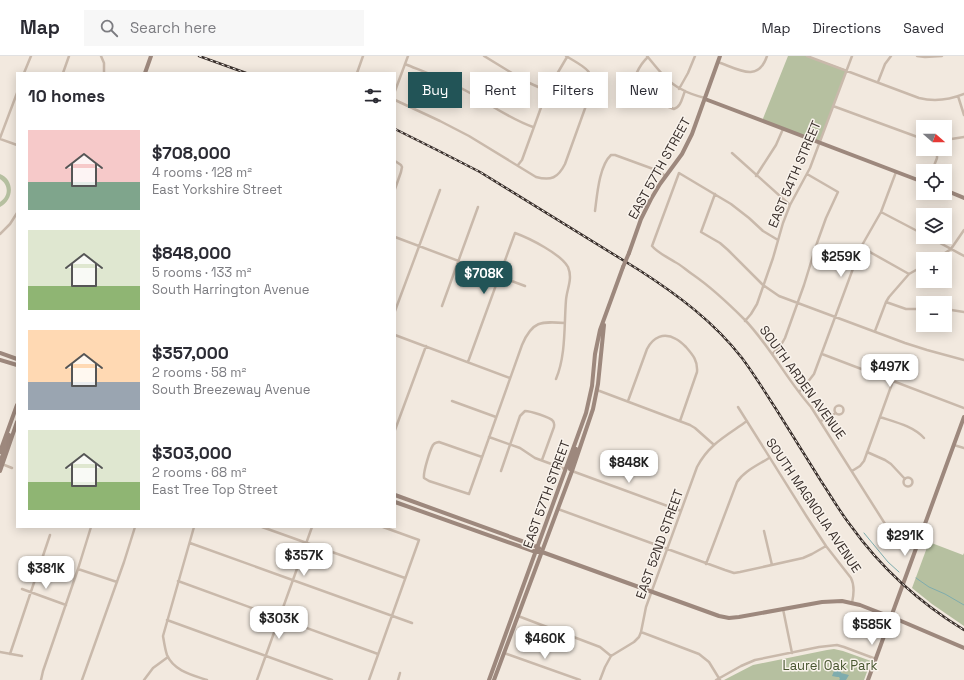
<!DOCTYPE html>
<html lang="en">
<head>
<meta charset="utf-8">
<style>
  :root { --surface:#fff; --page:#f7f7f7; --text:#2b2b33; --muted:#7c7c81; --line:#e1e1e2; --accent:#225457 }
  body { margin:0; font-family:"Space Grotesk",sans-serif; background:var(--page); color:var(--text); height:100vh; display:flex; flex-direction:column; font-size:15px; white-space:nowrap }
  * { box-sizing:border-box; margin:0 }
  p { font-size:13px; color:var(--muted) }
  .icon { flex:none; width:22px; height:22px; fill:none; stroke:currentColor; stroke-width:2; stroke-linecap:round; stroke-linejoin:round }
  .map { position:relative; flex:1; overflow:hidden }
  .drawer { position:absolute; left:16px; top:16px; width:380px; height:456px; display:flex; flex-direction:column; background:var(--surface); border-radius:0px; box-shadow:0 2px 10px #0003 }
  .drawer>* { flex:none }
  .guide { position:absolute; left:408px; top:16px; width:380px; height:36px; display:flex; gap:8px }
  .needle { width:26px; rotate:110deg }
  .fabs { position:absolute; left:916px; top:64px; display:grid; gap:8px }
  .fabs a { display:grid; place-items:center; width:36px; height:36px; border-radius:0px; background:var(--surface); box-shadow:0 2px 10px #0003; font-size:20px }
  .price { position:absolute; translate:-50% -34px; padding:0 9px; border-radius:8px; background:#fff; color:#222; font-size:13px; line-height:26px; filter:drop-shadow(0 1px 2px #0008) }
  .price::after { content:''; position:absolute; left:50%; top:24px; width:12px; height:9px; margin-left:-6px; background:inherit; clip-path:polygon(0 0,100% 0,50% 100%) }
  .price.on { background:var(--accent); color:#fff }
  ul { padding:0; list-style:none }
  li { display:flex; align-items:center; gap:12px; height:100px; padding:0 12px }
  li span { display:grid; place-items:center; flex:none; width:112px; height:80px; border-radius:0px; color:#555 }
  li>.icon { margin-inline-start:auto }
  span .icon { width:48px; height:48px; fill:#fffc; stroke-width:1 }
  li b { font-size:17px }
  h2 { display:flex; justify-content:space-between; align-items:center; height:48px; padding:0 12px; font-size:17px }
  .pill { padding:0 14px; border-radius:0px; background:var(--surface); box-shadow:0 2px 10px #0003; font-size:14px; line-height:36px }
  .pill.on { background:var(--accent); color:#fff }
  header { display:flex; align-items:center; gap:24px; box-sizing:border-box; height:56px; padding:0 20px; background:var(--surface); border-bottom:1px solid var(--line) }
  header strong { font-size:19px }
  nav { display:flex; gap:22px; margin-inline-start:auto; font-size:14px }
  .search { width:280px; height:36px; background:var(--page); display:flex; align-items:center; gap:10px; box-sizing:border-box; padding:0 14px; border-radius:0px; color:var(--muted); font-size:15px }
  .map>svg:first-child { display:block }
  .green { fill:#b6c0a0 }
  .water { fill:#7facad }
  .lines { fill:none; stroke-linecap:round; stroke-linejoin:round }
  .stream { stroke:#7facad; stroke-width:1 }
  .street { stroke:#c9b9ab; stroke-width:2.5 }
  .secondary { stroke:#9d887d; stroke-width:4 }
  .rail-casing { stroke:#382e2a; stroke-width:2.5 }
  .rail { stroke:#f9f3ec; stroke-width:1; stroke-dasharray:3; stroke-linecap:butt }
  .secondary-bridge { stroke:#9d887d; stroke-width:4 }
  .labels { text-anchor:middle; stroke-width:3; stroke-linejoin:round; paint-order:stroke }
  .street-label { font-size:13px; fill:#382e2a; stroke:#f9f3ec }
  .park-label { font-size:13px; fill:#47552f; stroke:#f9f3ec }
</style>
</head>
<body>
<header>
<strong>Map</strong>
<div class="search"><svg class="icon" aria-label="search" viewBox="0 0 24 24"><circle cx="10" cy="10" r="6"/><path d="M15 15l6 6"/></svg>Search here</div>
<nav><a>Map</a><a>Directions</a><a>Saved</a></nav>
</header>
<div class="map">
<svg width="964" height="624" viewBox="0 0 964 624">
  <rect width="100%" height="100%" fill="#f2e9df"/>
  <path class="green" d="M788 0H808L847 14 819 86 762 65Z
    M0 118C15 124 14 144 0 151V146C9 140 9 129 0 123Z
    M929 486 963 499 964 497V570L932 548 912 532Z
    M834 593 843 595 871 605 864 624H724L753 609 827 594Z"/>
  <path class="water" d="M836 610 842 613 841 617 849 619 846 624H839L840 623 839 621H837L832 620Z"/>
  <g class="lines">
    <path class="stream" d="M864 477 888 506 899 516
      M916 522 929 531 945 538 964 549"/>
    <path class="street" d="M101 0 104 7V17
      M484 0 525 25 547 35
      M647 0C657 12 667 26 681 33 688 37 697 40 705 42
      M807 0 919 42C935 46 949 44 964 38
      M917 0 925 1 942 0
      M648 1C640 8 630 26 633 37L674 53C681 51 682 42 685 35
      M718 6C738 13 758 27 767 0
      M405 8C427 17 449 25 470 37 491 49 510 63 533 71
      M24 17 31 0
      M63 17 69 0
      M357 17 363 0
      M878 26 885 8 891 0
      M679 33 688 17 695 0
      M395 35 408 0
      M958 40 964 59
      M395 44 440 65 469 80 536 121C551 125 558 122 565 108L592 33C596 14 580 9 566 0
      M833 50 923 83
      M0 82 17 37
      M0 83 17 89
      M945 84 964 81
      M732 97 790 149
      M395 105 401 109 402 111 401 116 395 133
      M518 109 522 104 547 35 567 1
      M932 115 937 102V93
      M756 120 776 89 783 73
      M715 138 701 176 720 187 728 194 763 229 779 240 905 287 927 294 964 304
      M595 155C597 140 599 110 611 99H615L656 114 666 120
      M881 156 923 178
      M0 178 10 168 17 157
      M395 181 525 230
      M929 181 964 200
      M778 184 763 175 749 162 731 148 679 117 652 190C658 197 667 201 675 206 681 209 686 214 692 218 711 231 728 247 745 264 770 290 787 324 811 351L887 471C897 481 904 486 917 490
      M861 191 909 218
      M936 203 951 193 964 174
      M886 246 906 253H923
      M442 250 478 151
      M945 253 964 256
      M395 255 440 134
      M745 265 751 258 757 248 773 202 783 167 790 149 810 112 852 0
      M875 275 886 246 889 241 909 218 923 210
      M395 279 510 322
      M772 298C778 293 782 288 785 282L804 229 817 187 826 162 838 136 807 118
      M822 298 964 352
      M468 306 515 177C529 182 561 198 568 211 573 223 567 232 566 244 564 269 566 300 556 323
      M597 334 690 369 695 372 713 388
      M799 336 807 327 814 318 861 191 881 156 896 116
      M452 345 496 361
      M628 345 647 293C653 281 664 276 676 283 680 285 683 288 686 291 693 299 698 305 697 316L680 365
      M834.5 354a4.5 4.5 0 1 1 9 0a4.5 4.5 0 1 1-9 0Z
      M738 351 807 461 826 490 851 522C855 530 854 538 852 547
      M880 361C895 366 913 370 924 382
      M821 365 836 357
      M395 374 426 290
      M489 381 520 392 535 402 565 413
      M954 389 964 392
      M867 396 885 404 891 408 905 423
      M482 401 439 386C436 387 435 386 433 389 430 394 423 416 424 422L429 425 469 438 522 289C532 265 541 265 565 267
      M2 408 12 412
      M501 415 520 360 525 355C530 355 550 361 553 365 555 368 554 369 554 371L542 404
      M572 415 681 455
      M852 415 860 410 864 405 893 325
      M903.5 426a4.5 4.5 0 1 1 9 0a4.5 4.5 0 1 1-9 0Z
      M558 453 725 514 734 517 740 516 803 502 812 498 826 490
      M194 471 163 580C164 586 165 593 167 599 174 615 192 619 207 624
      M262 471 405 522
      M764 475 772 509
      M190 487 412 567
      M706 508 737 426C744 415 758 409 769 402
      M78 513 117 526
      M178 525 378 598
      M22 533 66 549
      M783 553 792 597
      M518 560 600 591 611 600
      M167 564 332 624
      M641 576 699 598 709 606 720 624
      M0 596 22 600
      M504 597 580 624
      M10 598 50 479
      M41 624 43 615 78 513 91 471
      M82 624 124 506 135 471
      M144 624 153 612 168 601
      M257 624 312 471
      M369 624 419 484 383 471
      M398 624 400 617
      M600 624 605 611 611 600 634 586 639 581 641 576 646 551 697 411C709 388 726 380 747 365
      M716 624 741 610 755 604 819 591 837 589 844 591 876 603"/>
    <path class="secondary" d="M145 17 151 0
      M705 43 923 126
      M945 134 964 142
      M629 197 641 163 651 143 660 128 682 98 692 78 720 0
      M0 297 17 303
      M0 304 17 309
      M0 396 17 349
      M2 408 1 407V404L9 379
      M570 413 571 407 576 393
      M0 415 17 366
      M395 439 530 488 537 491 539 492
      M395 446 536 496H542L719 560 729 562 739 561 822 546 842 545 860 549 901 565 964 592
      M489 624 586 357 592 330 595 298 600 274 623 211
      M494 624 572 415 593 353 598 328 604 269
      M868 624 964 361"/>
    <g class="rail-casing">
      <path id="rail" d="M199 0 246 17
        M395 73 437 94 480 116 639 214C678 239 714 266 742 302 754 318 765 336 776 353 791 377 806 401 821 425 831 440 840 456 851 470 881 512 920 547 964 574"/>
    </g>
    <use href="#rail" class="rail"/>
    <path class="secondary-bridge" d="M623 211 629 197"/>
  </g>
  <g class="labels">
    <g class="street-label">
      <text transform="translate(659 112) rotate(-61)" y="5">EAST 57TH STREET</text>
      <text transform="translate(794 118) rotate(-67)" y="5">EAST 54TH STREET</text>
      <text transform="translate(803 326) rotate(54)" y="5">SOUTH ARDEN AVENUE</text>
      <text transform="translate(546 438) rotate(-70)" y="5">EAST 57TH STREET</text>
      <text transform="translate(814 449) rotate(56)" y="5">SOUTH MAGNOLIA AVENUE</text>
      <text transform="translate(659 488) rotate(-70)" y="5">EAST 52ND STREET</text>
    </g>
    <g class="park-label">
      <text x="830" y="614">Laurel Oak Park</text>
    </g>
  </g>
</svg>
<div class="fabs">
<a><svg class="needle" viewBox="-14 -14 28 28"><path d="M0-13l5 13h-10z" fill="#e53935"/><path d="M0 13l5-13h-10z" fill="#7c7c81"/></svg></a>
<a><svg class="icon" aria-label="locate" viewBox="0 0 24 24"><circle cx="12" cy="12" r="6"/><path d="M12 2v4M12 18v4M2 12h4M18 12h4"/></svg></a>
<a><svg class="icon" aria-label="layers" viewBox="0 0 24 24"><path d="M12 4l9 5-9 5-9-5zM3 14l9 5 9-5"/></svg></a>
<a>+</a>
<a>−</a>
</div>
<b class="price" style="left:841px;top:222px">$259K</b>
<b class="price on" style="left:484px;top:239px">$708K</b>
<b class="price" style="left:890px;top:332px">$497K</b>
<b class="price" style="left:629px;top:428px">$848K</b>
<b class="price" style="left:905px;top:501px">$291K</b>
<b class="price" style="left:304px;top:521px">$357K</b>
<b class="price" style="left:46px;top:534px">$381K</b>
<b class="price" style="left:279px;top:584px">$303K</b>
<b class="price" style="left:872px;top:590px">$585K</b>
<b class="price" style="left:545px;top:604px">$460K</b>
<div class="guide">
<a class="pill on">Buy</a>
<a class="pill">Rent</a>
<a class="pill">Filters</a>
<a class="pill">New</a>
</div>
<section class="drawer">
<h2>10 homes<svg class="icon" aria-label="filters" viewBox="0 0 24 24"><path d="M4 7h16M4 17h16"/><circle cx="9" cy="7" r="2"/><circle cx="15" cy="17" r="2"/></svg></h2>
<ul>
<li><span style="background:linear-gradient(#f6c9c9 65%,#7fa58c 0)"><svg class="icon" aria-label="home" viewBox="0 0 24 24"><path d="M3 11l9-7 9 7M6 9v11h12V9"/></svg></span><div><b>$708,000</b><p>4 rooms · 128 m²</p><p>East Yorkshire Street</p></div></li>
<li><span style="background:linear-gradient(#dfe7d0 70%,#8fb573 0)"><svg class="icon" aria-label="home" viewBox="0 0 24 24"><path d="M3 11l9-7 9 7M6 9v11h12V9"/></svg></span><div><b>$848,000</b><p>5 rooms · 133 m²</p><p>South Harrington Avenue</p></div></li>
<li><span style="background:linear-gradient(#ffd9b3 65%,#9aa5b1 0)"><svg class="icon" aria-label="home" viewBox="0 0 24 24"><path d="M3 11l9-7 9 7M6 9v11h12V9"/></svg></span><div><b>$357,000</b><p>2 rooms · 58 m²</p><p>South Breezeway Avenue</p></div></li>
<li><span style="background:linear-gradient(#dfe7d0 65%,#8fb573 0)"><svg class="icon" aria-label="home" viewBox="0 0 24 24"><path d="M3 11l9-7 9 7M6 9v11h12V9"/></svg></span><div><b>$303,000</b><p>2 rooms · 68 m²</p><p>East Tree Top Street</p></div></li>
</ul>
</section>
</div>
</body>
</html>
